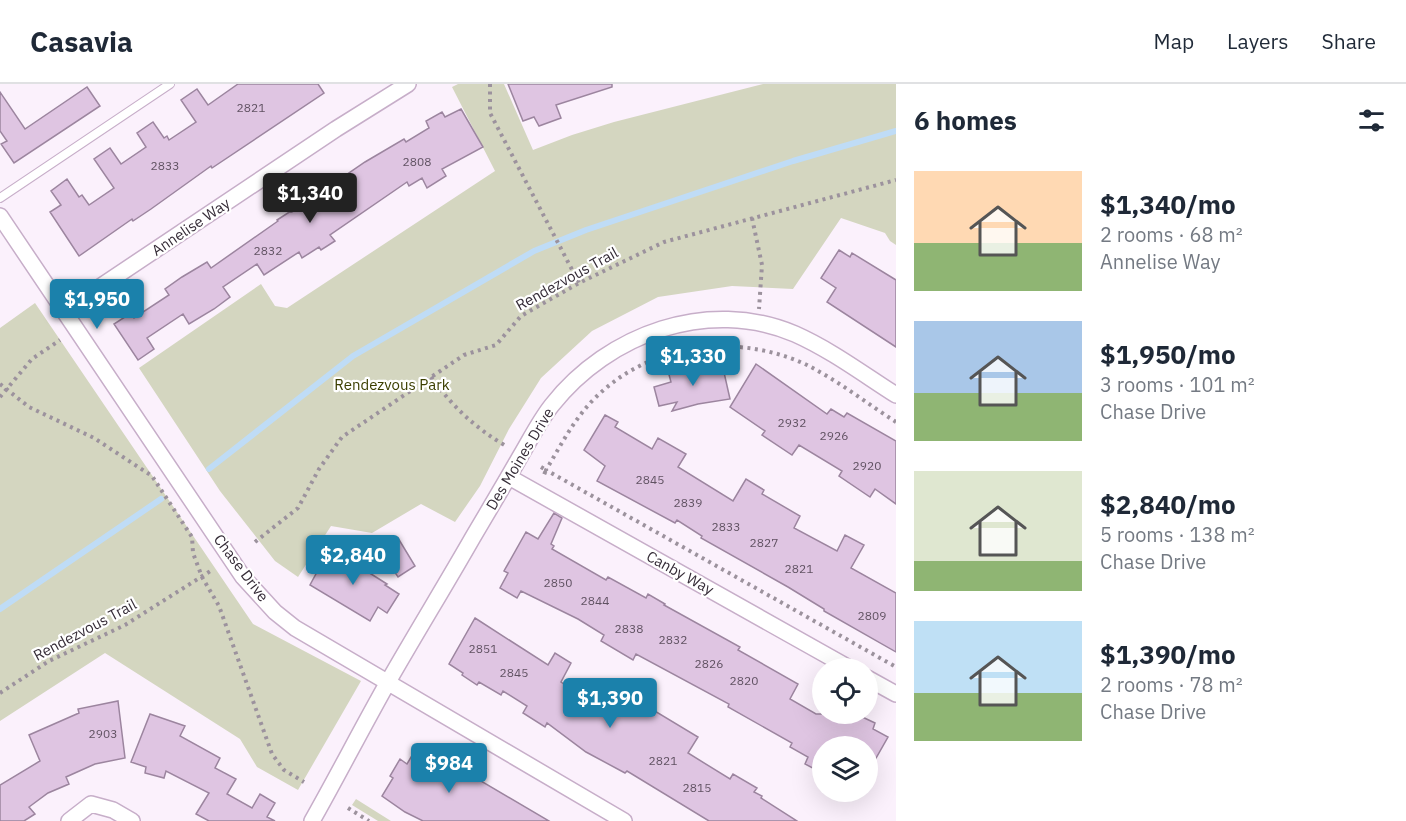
<!DOCTYPE html>
<html lang="en">
<head>
<meta charset="utf-8">
<style>
  :root { --surface:#fff; --page:#f6f6f7; --text:#1f2937; --muted:#747a83; --line:#e0e1e3; --accent:#1b81ab }
  body { margin:0; font-family:"IBM Plex Sans",sans-serif; background:var(--page); color:var(--text); height:100vh; display:flex; flex-direction:column; font-size:22px; white-space:nowrap }
  * { box-sizing:border-box; margin:0 }
  p { font-size:20px; color:var(--muted) }
  .icon { flex:none; width:33px; height:33px; fill:none; stroke:currentColor; stroke-width:2; stroke-linecap:round; stroke-linejoin:round }
  .map { position:relative; flex:1; overflow:hidden }
  .details { display:flex; flex-direction:column; background:var(--surface); width:510px }
  .details>* { flex:none }
  .fabs { position:absolute; left:812px; top:574px; display:grid; gap:12px }
  .fabs a { display:grid; place-items:center; width:66px; height:66px; border-radius:50%; background:var(--surface); box-shadow:0 6px 24px #0002; font-size:30px }
  .price { position:absolute; translate:-50% -51px; padding:0 14px; border-radius:6px; background:var(--accent); color:#fff; font-size:20px; line-height:39px; filter:drop-shadow(0 2px 3px #0008) }
  .price::after { content:''; position:absolute; left:50%; top:36px; width:18px; height:14px; margin-left:-9px; background:inherit; clip-path:polygon(0 0,100% 0,50% 100%) }
  .price.current { background:#222; color:#fff }
  ul { padding:0; list-style:none }
  li { display:flex; align-items:center; gap:18px; height:150px; padding:0 18px }
  li span { display:grid; place-items:center; flex:none; width:168px; height:120px; border-radius:0px; color:#555 }
  li>.icon { margin-inline-start:auto }
  span .icon { width:72px; height:72px; fill:#fffc; stroke-width:1 }
  li b { font-size:26px }
  h2 { display:flex; justify-content:space-between; align-items:center; height:72px; padding:0 18px; font-size:26px }
  header { display:flex; align-items:center; gap:36px; box-sizing:border-box; height:84px; padding:0 30px; background:var(--surface); border-bottom:2px solid var(--line) }
  header strong { font-size:28px }
  nav { display:flex; gap:33px; margin-inline-start:auto; font-size:21px }
  main { display:flex; flex:1; min-height:0 }
  .map>svg:first-child { display:block }
  .green { fill:#d4d6c0 }
  .lines { fill:none; stroke-linecap:round; stroke-linejoin:round }
  .stream { stroke:#bfdcf6; stroke-width:6 }
  .building { fill:#dfc5e2; stroke:#9c859f; stroke-width:1.5 }
  .lane-casing { stroke:#c7aec9; stroke-width:10 }
  .street-casing { stroke:#c7aec9; stroke-width:18 }
  .path { stroke:#9c929d; stroke-width:4; stroke-dasharray:3 4.5; stroke-linecap:butt }
  .lane { stroke:#fff; stroke-width:8 }
  .street { stroke:#fff; stroke-width:15 }
  .labels { text-anchor:middle; stroke-width:4.5; stroke-linejoin:round; paint-order:stroke }
  .number-label { font-size:12px; fill:#605262 }
  .street-label { font-size:15px; fill:#352c37; stroke:#fff }
  .park-label { font-size:15px; fill:#3b3e00; stroke:#fff }
</style>
</head>
<body>
<header>
<strong>Casavia</strong>
<nav><a>Map</a><a>Layers</a><a>Share</a></nav>
</header>
<main>
<div class="map">
<svg width="896" height="737" viewBox="0 0 896 737">
  <rect width="100%" height="100%" fill="#fbf1fc"/>
  <path class="green" d="M458 0H504L533 66 572 51 614 38 763 0H896V161L890 157 885 149 841 134 793 205 732 202 658 213 592 247 541 294 509 345 480 402 455 438 421 420 372 449 331 442 298 493 275 477 220 407 139 284 261 200 275 222 287 224 495 87 452 3Z
    M35 219 253 540 361 597 298 706 257 683 240 655 105 569 0 637V244Z
    M356 715 391 737H378L352 721Z"/>
  <g class="lines">
    <path class="stream" d="M209 385 353 272 534 167 586 146 793 77 896 47
      M0 525 161 415"/>
  </g>
  <path class="building" d="M238 0H318L324 9 212 84 211 82 151 125 133 137 132 135 79 172 50 128 61 121 51 107 67 95 79 113 82 111 89 121 114 104 94 75 110 64 121 80 146 63 137 49 153 38 164 54 167 52 169 56 196 38 181 16 197 5 208 21Z
    M508 0H612V3L556 21 561 34 539 42 534 33 523 37Z
    M87 3 100 22 14 79 1 60 7 57 0 47V8L25 45Z
    M461 25 483 63 442 85 446 92 427 104 422 94 409 102 407 98 330 151 335 157 321 166 319 163 302 174 299 168 264 191 257 180 223 203 230 213 214 225 189 240 183 230 147 254 154 265 138 276 114 240 131 229 134 234 169 211 165 205 182 193 207 178 211 184 278 137 277 136 291 127 292 128 365 78 404 55 406 58 429 44 426 37 442 28 445 33Z
    M839 166 850 173 852 169 896 196V263L827 218 836 204 821 194Z
    M703 277 707 288 723 284 730 315 698 320 672 327 677 318 659 322 654 303 671 298 668 287 683 283V281Z
    M756 280 827 330 831 325 844 333 847 329 896 357V420L875 405 870 413 839 392 842 387 799 361 792 371 762 351 765 347 730 323Z
    M605 331 618 338 615 343 652 365 658 354 686 370 678 383 733 417 746 395 764 406 762 410 800 432 794 444 837 467 845 451 864 461 851 484 896 509V568L824 527V525L788 503 701 454 702 452 677 436 675 439 597 397 605 382 584 366Z
    M554 429 562 434 551 460 554 462 552 465 606 496 608 493 646 514 648 510 665 520 664 521 740 563 738 566 798 600 790 615 816 630H856L875 639 873 645 888 653 867 690V663H822V689L805 680 808 673 790 663 792 659 728 623 729 620 636 570 633 576 601 557 604 551 578 535 521 507 517 514 500 504 508 489 504 487 526 448 538 455Z
    M398 454 415 482 398 493 380 466Z
    M330 464 387 500 385 501 399 510 387 529 378 523 370 537 310 501Z
    M475 534 548 581 555 569 571 579 561 598 588 616 589 613 594 616 603 601 632 620 635 615 698 653 688 669 730 695 733 690 757 704 754 708 762 712 761 714 797 737H709L627 687 625 689 586 668 547 639 545 643 523 629 527 622 503 607 501 611 479 598 477 601 462 591 463 589 449 580Z
    M118 617 125 674 95 680 66 693 69 700 48 709 29 723 35 730 24 737H0V701L40 677 29 651 79 629 78 625Z
    M150 630 185 642 180 652 220 674 215 684 236 695 227 710 252 724 260 710 275 719 267 733 275 737H209L196 730 209 709 166 687 164 694 145 689 146 683 131 678Z
    M417 663 456 689 459 684 549 737H423L405 728 382 712 393 694 390 692 400 675 407 680Z"/>
  <g class="lines">
    <g class="lane-casing">
      <path id="lane" d="M0 114 170 0"/>
    </g>
    <g class="street-casing">
      <path id="street" d="M0 132 243 493 275 528 295 544 624 737
        M64 227 336 45 408 0
        M509 393 851 585
        M867 594 896 610
        M69 737 91 720 113 726 132 737
        M312 737C338 691 362 644 388 598 416 549 445 502 473 453 489 426 505 399 521 371 531 354 540 336 552 321 608 250 708 213 795 250 831 266 863 290 896 311"/>
    </g>
    <path class="path" d="M490 0V29L579 199
      M752 134 762 181 759 225
      M431 293C452 322 475 344 506 362
      M0 300 29 323 94 354 152 392 192 453 193 469 202 493 219 522 272 670 284 686 304 698
      M0 313 32 275 60 256
      M896 338C868 320 837 296 807 281 737 248 650 259 595 314 574 335 561 361 546 386L896 583
      M541 383 546 386 544 391
      M255 458 298 424 319 385 342 353 464 271 496 261 521 232 579 199 664 158 896 96
      M0 609 49 577 125 541 212 486
      M348 724 369 737"/>
    <use href="#lane" class="lane"/>
    <use href="#street" class="street"/>
  </g>
  <g class="labels">
    <g class="number-label">
      <text x="251" y="28">2821</text>
      <text x="417" y="82">2808</text>
      <text x="165" y="86">2833</text>
      <text x="268" y="171">2832</text>
      <text x="792" y="343">2932</text>
      <text x="834" y="356">2926</text>
      <text x="867" y="386">2920</text>
      <text x="650" y="400">2845</text>
      <text x="688" y="423">2839</text>
      <text x="726" y="447">2833</text>
      <text x="764" y="463">2827</text>
      <text x="799" y="489">2821</text>
      <text x="558" y="503">2850</text>
      <text x="595" y="521">2844</text>
      <text x="872" y="536">2809</text>
      <text x="629" y="549">2838</text>
      <text x="673" y="560">2832</text>
      <text x="483" y="569">2851</text>
      <text x="709" y="584">2826</text>
      <text x="514" y="593">2845</text>
      <text x="744" y="601">2820</text>
      <text x="103" y="654">2903</text>
      <text x="663" y="681">2821</text>
      <text x="697" y="708">2815</text>
    </g>
    <g class="street-label">
      <text transform="translate(191 143) rotate(-34)" y="5">Annelise Way</text>
      <text transform="translate(567 195) rotate(-29)" y="5">Rendezvous Trail</text>
      <text transform="translate(520 375) rotate(-59)" y="5">Des Moines Drive</text>
      <text transform="translate(241 484) rotate(53)" y="5">Chase Drive</text>
      <text transform="translate(680 489) rotate(29)" y="5">Canby Way</text>
      <text transform="translate(85 546) rotate(-28)" y="5">Rendezvous Trail</text>
    </g>
    <g class="park-label">
      <text x="392" y="306">Rendezvous Park</text>
    </g>
  </g>
</svg>
<div class="fabs">
<a><svg class="icon" aria-label="locate" viewBox="0 0 24 24"><circle cx="12" cy="12" r="6"/><path d="M12 2v4M12 18v4M2 12h4M18 12h4"/></svg></a>
<a><svg class="icon" aria-label="layers" viewBox="0 0 24 24"><path d="M12 4l9 5-9 5-9-5zM3 14l9 5 9-5"/></svg></a>
</div>
<b class="price current" style="left:310px;top:140px">$1,340</b>
<b class="price" style="left:97px;top:246px">$1,950</b>
<b class="price" style="left:693px;top:303px">$1,330</b>
<b class="price" style="left:353px;top:502px">$2,840</b>
<b class="price" style="left:610px;top:645px">$1,390</b>
<b class="price" style="left:449px;top:710px">$984</b>
</div>
<section class="details">
<h2>6 homes<svg class="icon" aria-label="filters" viewBox="0 0 24 24"><path d="M4 7h16M4 17h16"/><circle cx="9" cy="7" r="2"/><circle cx="15" cy="17" r="2"/></svg></h2>
<ul>
<li><span style="background:linear-gradient(#ffd9b3 60%,#8fb573 0)"><svg class="icon" aria-label="home" viewBox="0 0 24 24"><path d="M3 11l9-7 9 7M6 9v11h12V9"/></svg></span><div><b>$1,340/mo</b><p>2 rooms · 68 m²</p><p>Annelise Way</p></div></li>
<li><span style="background:linear-gradient(#a9c7e8 60%,#8fb573 0)"><svg class="icon" aria-label="home" viewBox="0 0 24 24"><path d="M3 11l9-7 9 7M6 9v11h12V9"/></svg></span><div><b>$1,950/mo</b><p>3 rooms · 101 m²</p><p>Chase Drive</p></div></li>
<li><span style="background:linear-gradient(#dfe7d0 75%,#8fb573 0)"><svg class="icon" aria-label="home" viewBox="0 0 24 24"><path d="M3 11l9-7 9 7M6 9v11h12V9"/></svg></span><div><b>$2,840/mo</b><p>5 rooms · 138 m²</p><p>Chase Drive</p></div></li>
<li><span style="background:linear-gradient(#bfe0f5 60%,#8fb573 0)"><svg class="icon" aria-label="home" viewBox="0 0 24 24"><path d="M3 11l9-7 9 7M6 9v11h12V9"/></svg></span><div><b>$1,390/mo</b><p>2 rooms · 78 m²</p><p>Chase Drive</p></div></li>
</ul>
</section>
</main>
</body>
</html>
